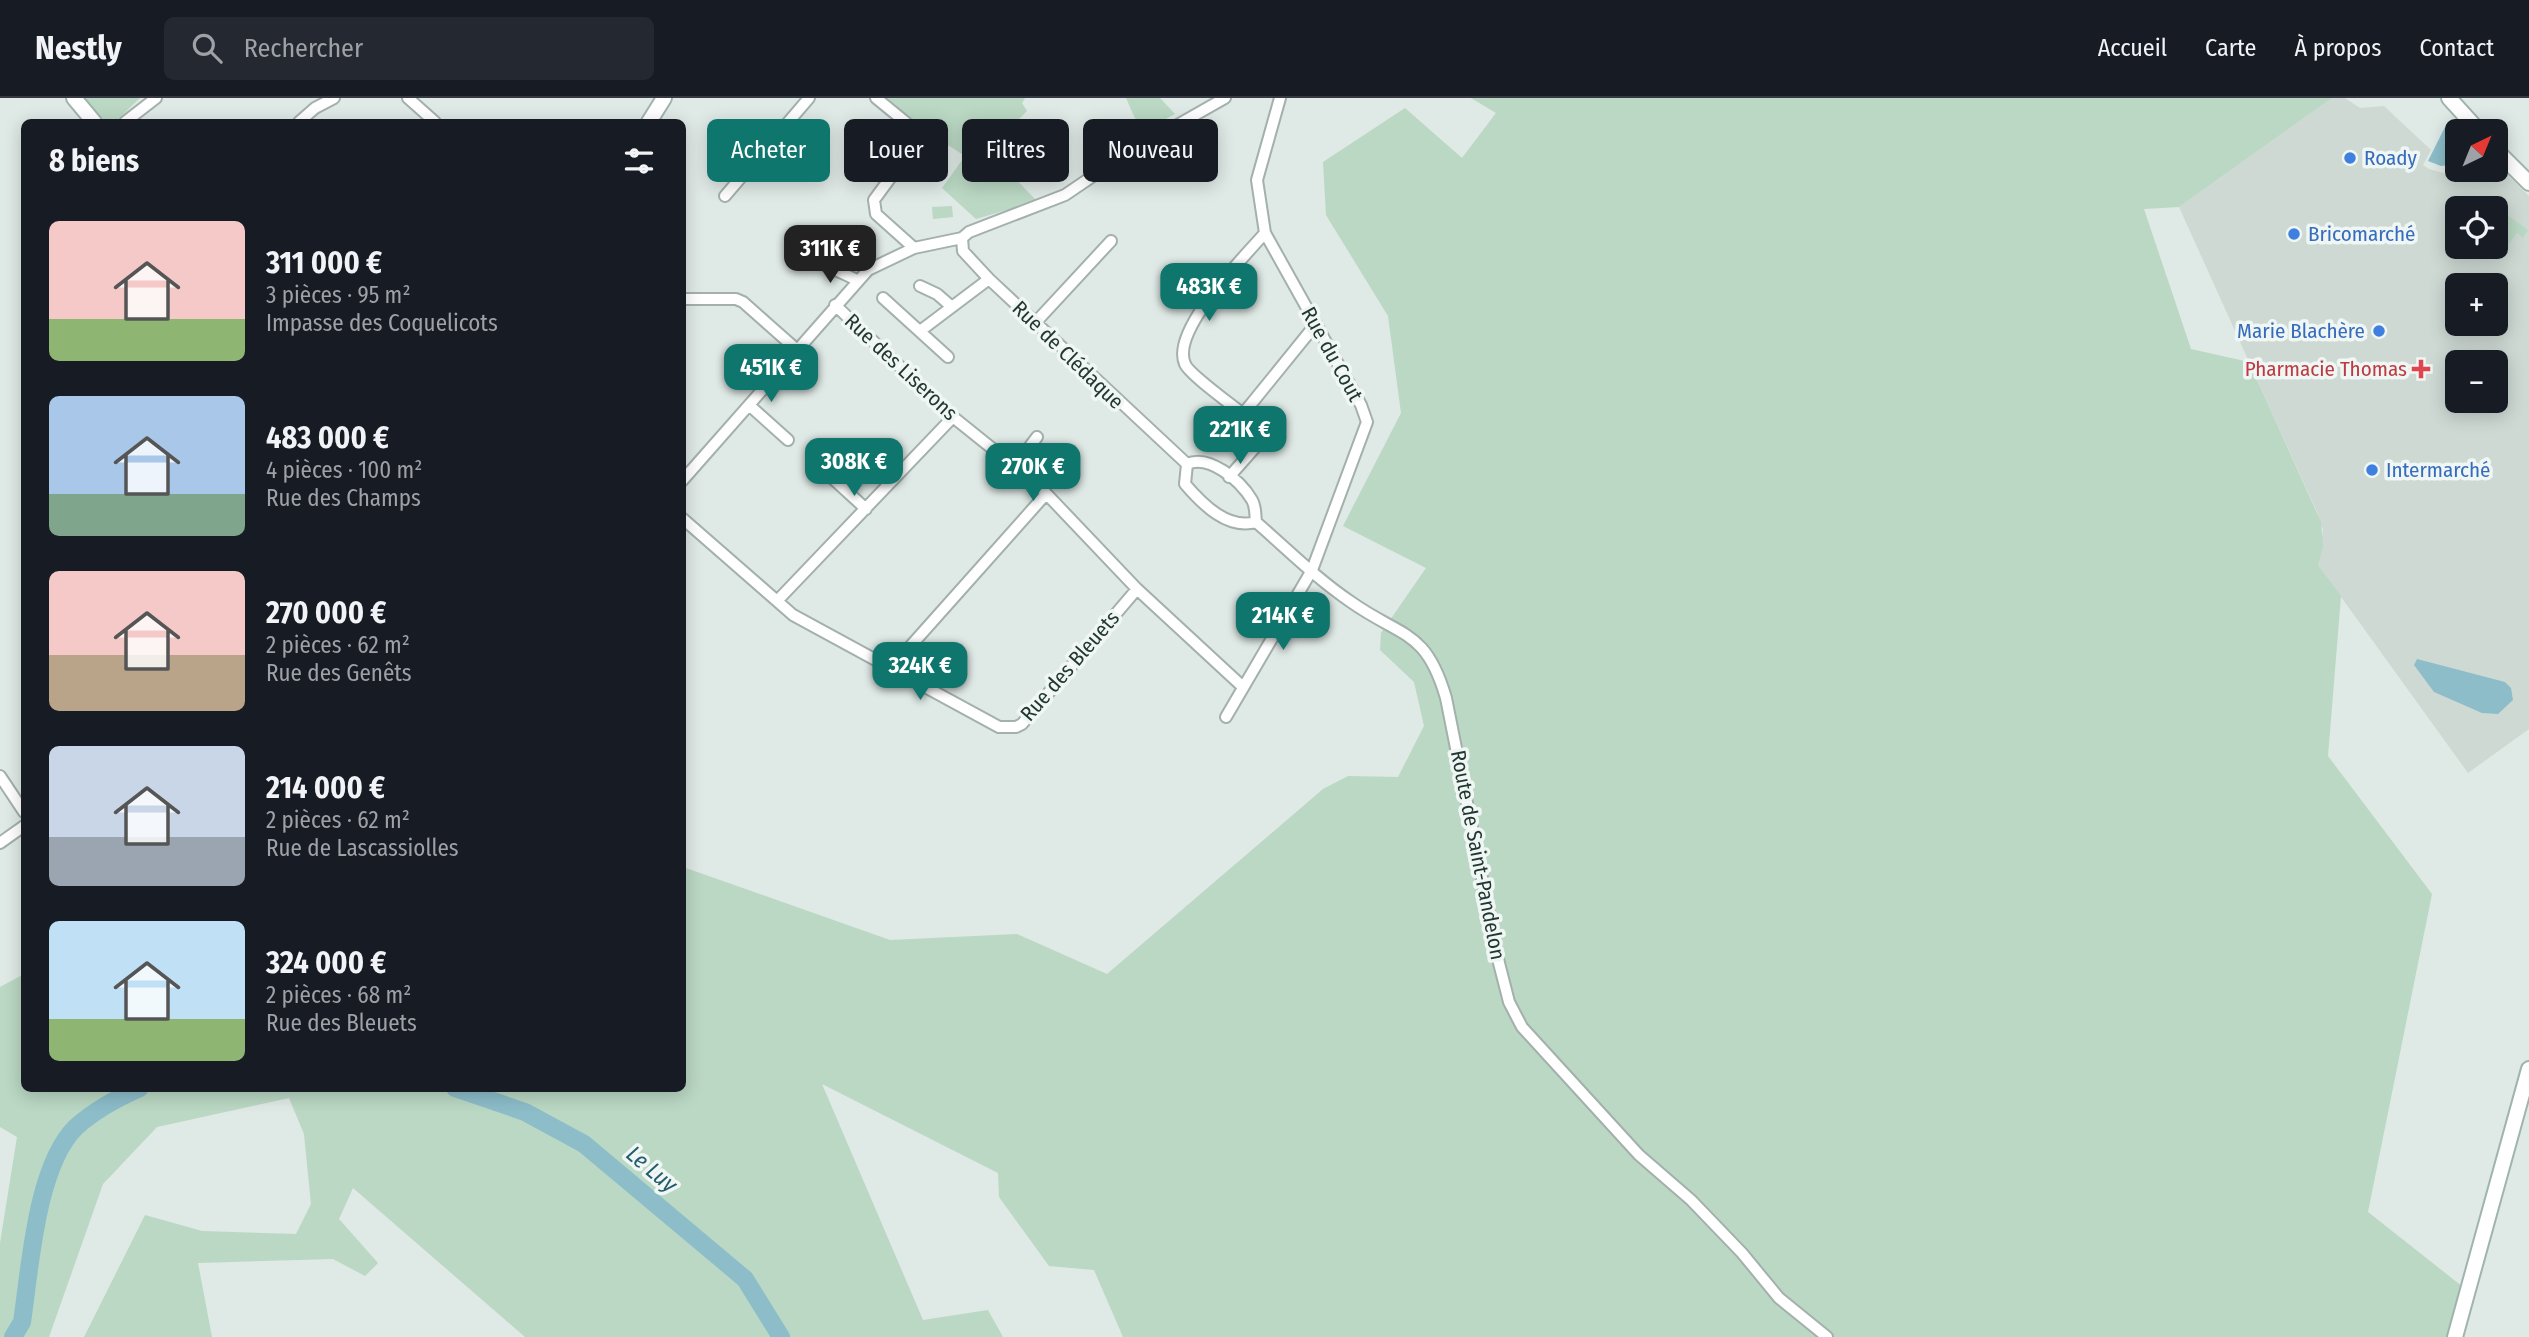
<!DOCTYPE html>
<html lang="fr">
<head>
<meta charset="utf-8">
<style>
  :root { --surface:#171b24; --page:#242831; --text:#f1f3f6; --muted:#9ea1a6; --line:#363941; --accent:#0f766e }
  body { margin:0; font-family:"Fira Sans Condensed",sans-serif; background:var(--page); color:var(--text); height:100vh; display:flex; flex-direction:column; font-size:26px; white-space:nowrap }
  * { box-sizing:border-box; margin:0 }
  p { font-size:23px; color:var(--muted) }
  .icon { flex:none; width:38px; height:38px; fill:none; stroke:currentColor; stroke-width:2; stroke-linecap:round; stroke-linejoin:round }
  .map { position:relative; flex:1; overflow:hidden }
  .sheet { position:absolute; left:21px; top:21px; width:665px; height:973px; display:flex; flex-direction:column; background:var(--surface); border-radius:10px; box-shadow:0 4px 18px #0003 }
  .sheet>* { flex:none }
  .hud { position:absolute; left:707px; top:21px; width:665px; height:63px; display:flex; gap:14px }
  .needle { width:46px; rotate:43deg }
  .controls { position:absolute; left:2445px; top:21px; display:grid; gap:14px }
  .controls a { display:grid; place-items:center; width:63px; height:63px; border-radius:10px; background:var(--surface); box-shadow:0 4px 18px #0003; font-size:35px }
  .price { position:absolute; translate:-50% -60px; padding:0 16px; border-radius:14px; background:var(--accent); color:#fff; font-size:23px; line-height:46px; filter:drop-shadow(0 2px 4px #0008) }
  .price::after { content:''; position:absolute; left:50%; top:42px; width:21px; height:16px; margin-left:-10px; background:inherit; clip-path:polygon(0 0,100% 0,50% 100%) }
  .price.on { background:#222; color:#fff }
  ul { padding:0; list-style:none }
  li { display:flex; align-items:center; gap:21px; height:175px; padding:0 28px }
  li span { display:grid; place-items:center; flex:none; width:196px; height:140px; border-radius:10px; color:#555 }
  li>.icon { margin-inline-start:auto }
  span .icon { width:84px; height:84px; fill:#fffc; stroke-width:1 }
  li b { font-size:30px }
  h2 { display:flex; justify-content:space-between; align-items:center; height:84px; padding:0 28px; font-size:30px }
  .chip { padding:0 24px; border-radius:10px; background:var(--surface); box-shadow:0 4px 18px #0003; font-size:24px; line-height:63px }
  .chip.on { background:var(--accent); color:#fff }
  header { display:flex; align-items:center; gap:42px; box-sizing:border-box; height:98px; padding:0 35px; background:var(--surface); border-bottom:2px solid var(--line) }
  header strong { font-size:33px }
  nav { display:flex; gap:38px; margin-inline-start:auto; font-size:24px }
  .search { width:490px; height:63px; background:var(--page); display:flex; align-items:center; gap:18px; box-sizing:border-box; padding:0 24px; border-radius:10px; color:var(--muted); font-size:26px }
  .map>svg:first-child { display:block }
  .built { fill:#ced9d4; fill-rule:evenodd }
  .green { fill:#bad8c4 }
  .water { fill:#8cbdc9 }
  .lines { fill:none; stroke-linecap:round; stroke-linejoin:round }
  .river { stroke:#8cbdc9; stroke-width:18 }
  .street-casing { stroke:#a3b0ac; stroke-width:14 }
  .secondary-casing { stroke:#a0b4ad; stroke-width:18 }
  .street { stroke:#fff; stroke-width:10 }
  .secondary { stroke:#fff; stroke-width:14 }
  .shop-dot { fill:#3f7fe0; stroke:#eff6f3; stroke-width:2.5 }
  .health-dot { fill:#e0444e; stroke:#eff6f3; stroke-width:2.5 }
  .labels { text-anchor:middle; stroke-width:7; stroke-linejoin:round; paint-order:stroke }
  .shop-label { font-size:21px; fill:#366cbe; stroke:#eff6f3; text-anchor:start }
  .street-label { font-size:21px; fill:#223732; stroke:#eff6f3 }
  .health-label { font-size:21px; fill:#be3a42; stroke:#eff6f3; text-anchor:end }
  .water-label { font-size:23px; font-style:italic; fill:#235d6d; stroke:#eff6f3 }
</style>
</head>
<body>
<header>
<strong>Nestly</strong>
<div class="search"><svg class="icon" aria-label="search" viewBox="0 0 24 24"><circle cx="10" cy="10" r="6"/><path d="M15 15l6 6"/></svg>Rechercher</div>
<nav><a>Accueil</a><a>Carte</a><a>À propos</a><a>Contact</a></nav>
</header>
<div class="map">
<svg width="2529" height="1239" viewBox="0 0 2529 1239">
  <rect width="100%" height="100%" fill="#dfe9e5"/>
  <path class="built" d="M2332 0H2345L2360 10 2384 8 2431 52 2423 67 2429 71 2447 76 2460 72H2496V66L2529 98V631L2468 675 2318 467 2323 432 2317 414 2179 109ZM2457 110H2496V149H2457ZM2457 187H2496V226H2457ZM2457 264H2496V303H2457Z"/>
  <path class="green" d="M67 0H140L115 24H87Z
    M881 0H1025L1022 5 1027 13 1009 31 1008 56 999 64 1037 103 976 121 942 90 965 58 919 29Z
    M1126 0H1160L1175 16 1141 34Z
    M1471 0H2332L2179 109 2144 111 2191 251 2249 264 2321 424 2323 448 2318 467 2341 498 2328 658 2432 796 2368 1114 2463 1189 2449 1239H1123L1094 1172 1049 1168 999 1099 998 1075 822 986 923 1222 988 1212 1003 1239H525L353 1090 339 1121 378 1165 365 1178 333 1161 198 1165 212 1239H84L145 1117 202 1133 296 1136 311 1106 304 1036 289 1000 157 1029 103 1086 49 1239H0V1145L17 1039 0 1029V889L24 876V990H682L683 769 890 842 1017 836 1107 876 1323 691 1348 678 1398 679 1424 628 1414 584 1380 552 1381 535 1426 470 1343 428 1401 315 1388 218 1326 117 1323 64 1405 10 1462 60 1496 15Z
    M2481 98 2528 132 2523 140 2517 135 2502 155 2496 150V110H2477L2485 103Z
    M952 108 953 119 933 121 932 109Z"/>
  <path class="water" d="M2450 27 2457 35V66L2441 68 2428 63 2445 29Z
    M2417 561 2505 584 2511 590 2513 602 2498 616 2482 615 2434 594 2414 567Z"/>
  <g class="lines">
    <path class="river" d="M455 990 525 1014 584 1046 745 1181 781 1239
      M13 1239 22 1224C30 1171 36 1068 76 1029 95 1012 117 1000 140 990"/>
    <g class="street-casing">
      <path id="street" d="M408 0 435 24
        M876 0 914 31 913 49 874 102 876 116 914 150
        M125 24 156 0
        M299 24 315 10 334 0
        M725 98 809 0
        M962 140 963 153 989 181 1187 366 1185 386C1203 407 1228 432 1256 424 1287 451 1317 481 1351 504 1402 540 1426 531 1446 600L1499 865 1509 904 1522 929 1639 1057 1691 1102 1742 1155 1779 1200 1827 1239
        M962 140 969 134 1065 97 1121 59 1225 0
        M816 163 857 182
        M920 188 937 196 952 209
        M883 200 948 259
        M682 201H736L743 204 796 251
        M835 207 953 319 1039 388 1137 491 1243 589
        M1035 225 1111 143
        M920 233 989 181
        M749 307 788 342
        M1243 316C1232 307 1189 276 1185 266 1170 233 1244 159 1265 135
        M1187 366C1209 356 1240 382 1252 402 1256 409 1255 416 1256 424
        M1015 368 1037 339
        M829 377 866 411
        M1229 379 1266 337 1243 316 1316 226
        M682 383 868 172 914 150 962 140
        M682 420 793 517 999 629H1016L1022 626 1137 491
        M777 503 953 319
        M891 570 1046 396
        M1226 619 1312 472 1367 324 1361 307 1265 135 1257 82 1280 0
        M0 678 24 714
        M0 745 24 728"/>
    </g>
    <g class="secondary-casing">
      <path id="secondary" d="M74 0 94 24
        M2449 0 2479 33
        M649 24 664 0
        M2496 52 2529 85
        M2455 1239 2529 971"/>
    </g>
    <use href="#street" class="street"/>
    <use href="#secondary" class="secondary"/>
  </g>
  <g class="shop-dot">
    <circle cx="2350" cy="60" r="7"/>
    <circle cx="2294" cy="136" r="7"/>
    <circle cx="2379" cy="233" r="7"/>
    <circle cx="2372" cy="372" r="7"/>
  </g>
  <path class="health-dot" d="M2417.5 260.5h7v7h7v7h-7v7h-7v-7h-7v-7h7z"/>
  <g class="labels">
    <g class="shop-label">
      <text x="2364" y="67">Roady</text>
      <text x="2308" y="143">Bricomarché</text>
      <text x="2365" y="240" text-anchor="end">Marie Blachère</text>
      <text x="2386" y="379">Intermarché</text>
    </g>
    <g class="street-label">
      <text transform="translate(1332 256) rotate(61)" y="7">Rue du Cout</text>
      <text transform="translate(1068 257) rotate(44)" y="7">Rue de Clédaque</text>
      <text transform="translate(901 269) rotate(43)" y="7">Rue des Liserons</text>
      <text transform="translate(1070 568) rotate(-49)" y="7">Rue des Bleuets</text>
      <text transform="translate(1478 757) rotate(79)" y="7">Route de Saint-Pandelon</text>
    </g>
    <g class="health-label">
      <text x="2407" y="278">Pharmacie Thomas</text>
    </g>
    <g class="water-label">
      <text transform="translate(652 1071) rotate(40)" y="8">Le Luy</text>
    </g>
  </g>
</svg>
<div class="controls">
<a><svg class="needle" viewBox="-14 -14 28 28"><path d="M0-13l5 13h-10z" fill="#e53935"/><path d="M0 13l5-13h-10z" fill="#9ea1a6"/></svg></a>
<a><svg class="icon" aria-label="locate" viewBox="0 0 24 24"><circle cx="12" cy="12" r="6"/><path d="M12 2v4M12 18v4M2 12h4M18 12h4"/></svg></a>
<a>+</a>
<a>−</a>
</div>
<b class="price on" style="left:830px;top:187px">311K €</b>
<b class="price" style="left:1209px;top:225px">483K €</b>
<b class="price" style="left:771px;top:306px">451K €</b>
<b class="price" style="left:1240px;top:368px">221K €</b>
<b class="price" style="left:854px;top:400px">308K €</b>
<b class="price" style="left:1033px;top:405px">270K €</b>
<b class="price" style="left:1283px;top:554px">214K €</b>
<b class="price" style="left:920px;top:604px">324K €</b>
<div class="hud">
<a class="chip on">Acheter</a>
<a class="chip">Louer</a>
<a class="chip">Filtres</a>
<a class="chip">Nouveau</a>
</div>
<section class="sheet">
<h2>8 biens<svg class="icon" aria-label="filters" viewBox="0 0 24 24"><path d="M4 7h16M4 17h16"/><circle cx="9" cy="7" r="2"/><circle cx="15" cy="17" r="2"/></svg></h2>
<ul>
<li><span style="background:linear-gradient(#f6c9c9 70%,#8fb573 0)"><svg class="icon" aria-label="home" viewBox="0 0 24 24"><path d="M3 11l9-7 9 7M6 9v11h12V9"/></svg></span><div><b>311 000 €</b><p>3 pièces · 95 m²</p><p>Impasse des Coquelicots</p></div></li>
<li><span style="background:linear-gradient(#a9c7e8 70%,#7fa58c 0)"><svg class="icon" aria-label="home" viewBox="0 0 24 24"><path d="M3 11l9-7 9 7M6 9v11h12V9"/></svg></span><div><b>483 000 €</b><p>4 pièces · 100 m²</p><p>Rue des Champs</p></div></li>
<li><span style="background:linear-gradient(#f6c9c9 60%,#b9a48a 0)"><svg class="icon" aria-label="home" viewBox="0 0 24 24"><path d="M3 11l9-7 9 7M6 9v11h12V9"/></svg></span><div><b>270 000 €</b><p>2 pièces · 62 m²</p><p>Rue des Genêts</p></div></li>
<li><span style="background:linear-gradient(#c9d6e8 65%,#9aa5b1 0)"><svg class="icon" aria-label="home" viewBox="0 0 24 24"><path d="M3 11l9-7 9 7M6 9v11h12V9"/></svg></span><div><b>214 000 €</b><p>2 pièces · 62 m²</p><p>Rue de Lascassiolles</p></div></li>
<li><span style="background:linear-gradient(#bfe0f5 70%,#8fb573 0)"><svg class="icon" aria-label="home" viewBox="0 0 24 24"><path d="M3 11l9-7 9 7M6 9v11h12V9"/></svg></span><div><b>324 000 €</b><p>2 pièces · 68 m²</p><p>Rue des Bleuets</p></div></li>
</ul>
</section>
</div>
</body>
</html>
